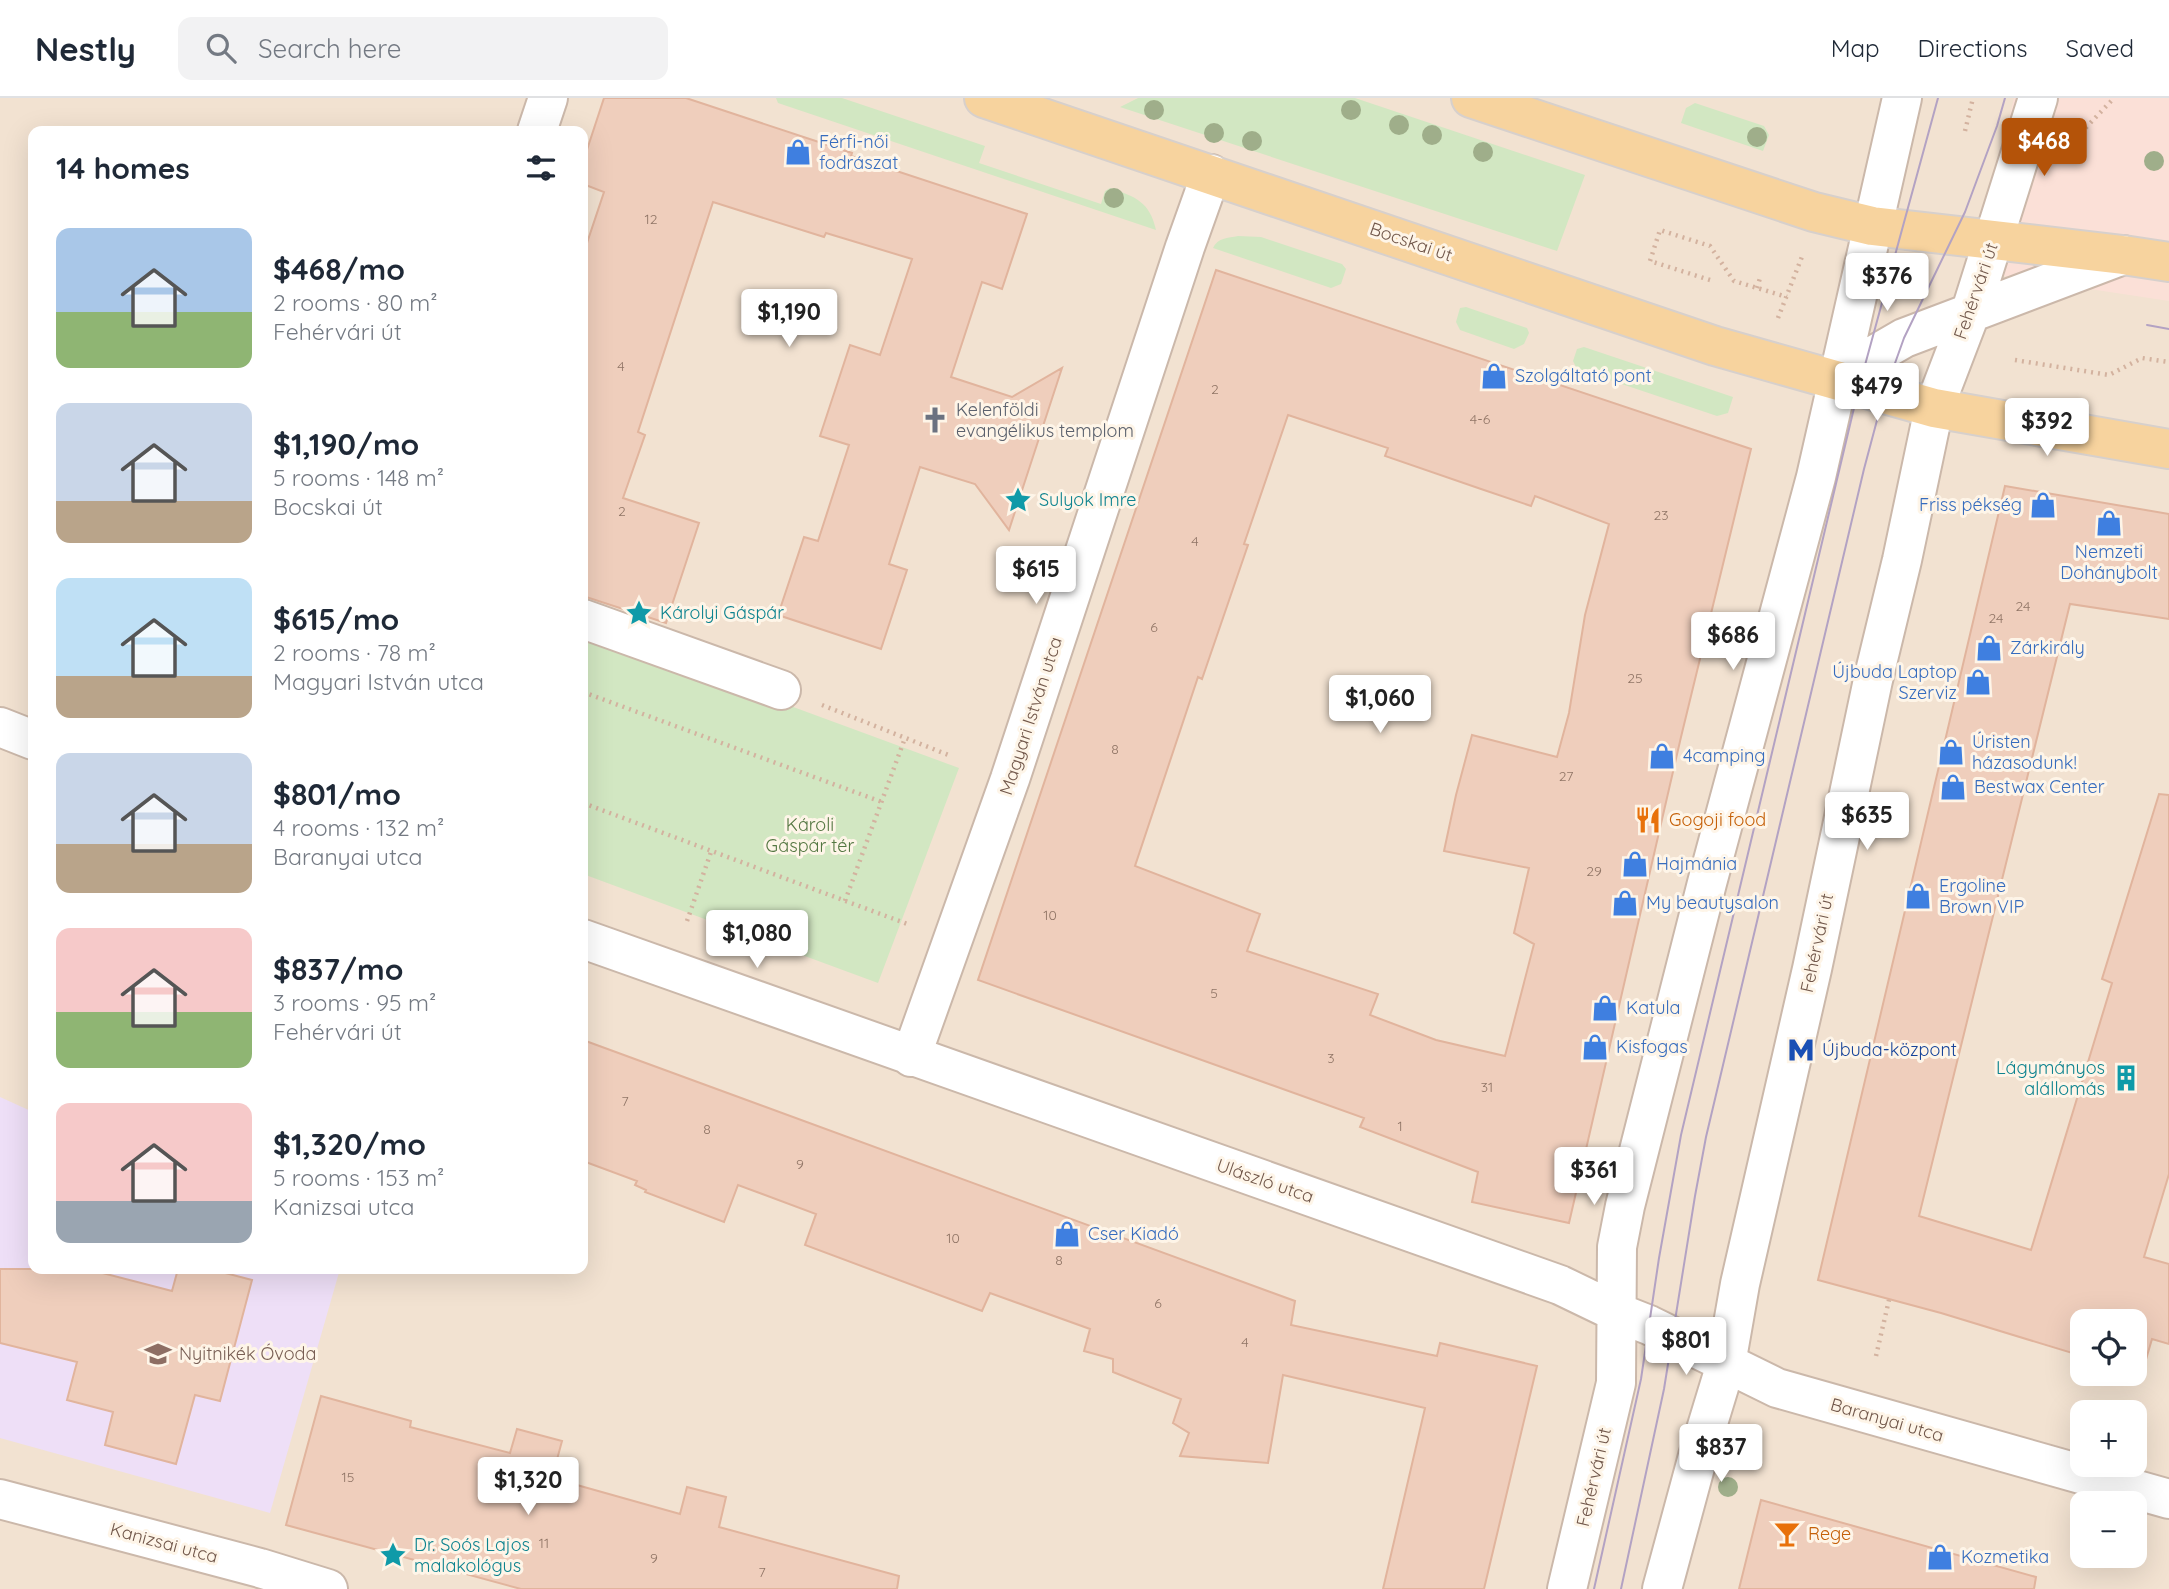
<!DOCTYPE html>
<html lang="en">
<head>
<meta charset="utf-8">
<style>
  :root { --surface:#fff; --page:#f2f2f3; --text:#1f2937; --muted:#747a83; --line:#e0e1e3; --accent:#b45309 }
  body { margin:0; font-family:Quicksand,sans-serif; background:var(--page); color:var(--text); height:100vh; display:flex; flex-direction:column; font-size:26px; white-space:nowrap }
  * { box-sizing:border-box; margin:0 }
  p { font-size:23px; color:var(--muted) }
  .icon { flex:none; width:38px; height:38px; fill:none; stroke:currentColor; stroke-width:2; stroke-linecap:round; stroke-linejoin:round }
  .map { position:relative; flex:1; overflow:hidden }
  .panel { position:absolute; left:28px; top:28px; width:560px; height:1148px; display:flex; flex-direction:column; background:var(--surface); border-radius:14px; box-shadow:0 7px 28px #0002 }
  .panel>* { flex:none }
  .fabs { position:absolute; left:2070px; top:1211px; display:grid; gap:14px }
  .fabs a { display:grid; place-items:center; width:77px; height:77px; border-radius:14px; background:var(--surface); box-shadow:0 7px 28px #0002; font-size:35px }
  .price { position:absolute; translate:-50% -60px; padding:0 16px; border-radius:7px; background:#fff; color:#222; font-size:23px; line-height:46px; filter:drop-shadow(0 2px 4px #0008) }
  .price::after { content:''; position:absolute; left:50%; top:42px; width:21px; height:16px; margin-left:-10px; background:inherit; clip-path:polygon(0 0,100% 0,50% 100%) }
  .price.on { background:var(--accent); color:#fff }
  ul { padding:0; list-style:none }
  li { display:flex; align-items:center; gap:21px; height:175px; padding:0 28px }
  li span { display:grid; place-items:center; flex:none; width:196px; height:140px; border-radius:14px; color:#555 }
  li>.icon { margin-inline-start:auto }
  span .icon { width:84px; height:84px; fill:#fffc; stroke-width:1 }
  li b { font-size:30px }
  h2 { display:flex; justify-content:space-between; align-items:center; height:84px; padding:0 28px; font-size:30px }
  header { display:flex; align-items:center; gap:42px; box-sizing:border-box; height:98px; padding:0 35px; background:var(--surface); border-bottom:2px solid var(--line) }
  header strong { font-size:33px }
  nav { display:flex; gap:38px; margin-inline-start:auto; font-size:24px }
  .search { width:490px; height:63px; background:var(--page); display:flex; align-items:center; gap:18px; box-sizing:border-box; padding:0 24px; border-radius:14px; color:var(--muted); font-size:26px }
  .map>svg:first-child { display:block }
  .residential { fill:#f2e2d1; fill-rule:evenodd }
  .commercial { fill:#fbe0d7 }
  .education { fill:#eedff7 }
  .green { fill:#d2e7c2 }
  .building { fill:#efcebc; stroke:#e1b49d; stroke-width:2; fill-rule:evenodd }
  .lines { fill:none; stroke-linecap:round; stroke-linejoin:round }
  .minor-casing { stroke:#cbb8aa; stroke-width:42 }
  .major-casing { stroke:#d7d0cc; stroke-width:42 }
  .path { stroke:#d3b29f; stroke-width:4.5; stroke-dasharray:2 5; stroke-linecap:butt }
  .minor { stroke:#fff; stroke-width:38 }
  .major { stroke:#f7d39e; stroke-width:38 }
  .tram { stroke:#b3a2c3; stroke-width:2 }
  .tree { fill:#9fae8a }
  .labels { text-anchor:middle; stroke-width:6; stroke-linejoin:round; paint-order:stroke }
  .number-label { font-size:14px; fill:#907566 }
  .shop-label { font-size:18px; fill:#366cbe; stroke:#fef5e8; text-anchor:start }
  .street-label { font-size:18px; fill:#71574a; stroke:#fef5e8 }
  .worship-label { font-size:18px; fill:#5b616d; stroke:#fef5e8; text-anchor:start }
  .culture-label { font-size:18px; fill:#0d838f; stroke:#fef5e8; text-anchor:start }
  .food-label { font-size:18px; fill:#c56008; stroke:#fef5e8; text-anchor:start }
  .park-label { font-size:18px; fill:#547742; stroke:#fef5e8 }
  .transit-label { font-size:18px; fill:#164399; stroke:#fef5e8; text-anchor:start }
  .education-label { font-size:18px; fill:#785e54; stroke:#fef5e8; text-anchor:start }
</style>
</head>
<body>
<header>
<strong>Nestly</strong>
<div class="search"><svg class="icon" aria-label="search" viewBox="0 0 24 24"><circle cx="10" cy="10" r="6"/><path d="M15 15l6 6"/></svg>Search here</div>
<nav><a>Map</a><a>Directions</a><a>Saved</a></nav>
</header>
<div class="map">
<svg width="2169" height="1491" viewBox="0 0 2169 1491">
  <rect width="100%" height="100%" fill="#fbf1e3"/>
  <path class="residential" d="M0 0H2169V1491H0ZM33 33H583V1171H33ZM2082 1223H2135V1276H2082ZM2082 1314H2135V1367H2082ZM2082 1405H2135V1458H2082Z"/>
  <path class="commercial" d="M2014 0H2169V203L1972 173Z"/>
  <path class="education" d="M0 999 33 1014V1171H340L270 1415 0 1340Z"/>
  <path class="green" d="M776 0H842L985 48 979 65 1101 106 1105 93 1110 90C1136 99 1150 104 1156 132L778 5Z
    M1138 0H1355L1585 77 1557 153 1120 9Z
    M1695 5 1764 28 1769 37 1763 53 1681 25 1686 10Z
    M1238 138 1261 139 1342 166 1346 171 1341 186 1331 190 1213 150C1217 140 1228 140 1238 138Z
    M1466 209 1527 230 1529 235 1524 246 1514 251 1460 232 1456 224 1460 210Z
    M1584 249 1733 299 1728 315 1717 318 1577 271 1573 263 1577 251Z
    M583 535 674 565 959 670 878 885 583 776Z"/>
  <path class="building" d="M604 0H686L852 55 851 58 1027 116 1002 191 982 184 951 279 1012 299 1062 270 1009 432 975 386 920 369 889 466 907 472 881 551 778 517 804 439 818 443 849 347 820 338 850 247 880 257 912 161 826 135 824 139 713 104 638 334 645 337 623 400 699 425 666 525 583 498V157L604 94 583 86V64Z
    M1216 172 1751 351 1681 639 1569 1125 1472 1104 1478 1074 1360 1029 1364 1020 978 882ZM1288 317 1388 350 1385 358 1481 391 1531 408 1535 398 1609 426 1585 517 1569 615 1557 659 1472 637 1456 697 1444 753 1529 770 1514 835 1534 846 1505 958 1436 942 1370 917 1378 896 1247 853 1260 816 1135 768 1198 579 1202 581 1248 447 1244 446Z
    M2005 388 2169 416V521L2070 506 1919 1118 2031 1152 2112 885 2102 881 2159 696 2169 697V1076L2144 1159 2169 1166V1246L2152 1241 2142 1275 2135 1273V1223H2082V1258L1941 1215 1818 1182Z
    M583 942 1295 1203 1291 1227 1437 1258 1440 1245 1537 1268 1484 1491H1383L1425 1310 1283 1277 1268 1365 1180 1358 1189 1335 1173 1325 1181 1301 1113 1274V1261L1084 1253 1090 1231 990 1195 982 1213 805 1147 816 1116 738 1087 724 1124 645 1094 646 1092 635 1087 637 1083 583 1063Z
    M0 1171H87L172 1193 178 1171H210L252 1182 220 1303 195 1297 176 1366 105 1347 113 1314 67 1302 77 1264 0 1245Z
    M321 1298 411 1323 410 1329 510 1355 517 1331 562 1343 552 1380 680 1416 687 1389 726 1399 719 1429 899 1478 897 1491H521L286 1427Z
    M1761 1402 2036 1479 2034 1491H1739Z"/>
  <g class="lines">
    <g class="minor-casing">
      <path id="minor" d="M537 33 548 0
        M1839 282 1866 262 1904 240 2123 157
        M583 521 781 592
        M0 629 33 642
        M583 841 1560 1187 1616 1214 1649 1227 1777 1290 2169 1401
        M911 959 1010 681 1185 149 1211 76
        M0 1401 260 1470 328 1491
        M1567 1491 1616 1285 1617 1149 1625 1108 1707 785 1816 379 1902 0
        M1662 1491 1698 1358 1726 1266 1740 1186 1812 871 1873 582 1902 462 1934 310 1970 216 2038 0"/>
    </g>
    <g class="major-casing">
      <path id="major" d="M984 0 1715 248 1934 310 2169 351
        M1471 0 1814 114 1872 128 2123 157 2169 164"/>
    </g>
    <path class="path" d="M1965 33 1973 0
      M2076 40 2114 0
      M1710 182 1650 163 1660 132 1710 148 1734 183 1787 199
      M1757 190 1760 180
      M1778 220 1803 156
      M2015 262 2109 277 2142 260 2169 264
      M583 594 882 704
      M822 607 951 658
      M583 705 910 827
      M845 803 905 640
      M687 823 711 754
      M1876 1258 1889 1202"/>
    <use href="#minor" class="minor"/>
    <use href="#major" class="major"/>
    <path class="tram" d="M2147 227 2169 231
      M1594 1491 1641 1281 1659 1160 1681 1037 1859 289 1938 0
      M1621 1491 1664 1291 1695 1098 1706 1039 1864 371 1884 296 1904 240 1965 114 1997 28 2005 0"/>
  </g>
  <g class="tree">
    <circle cx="1154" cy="12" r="10"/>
    <circle cx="1351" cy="12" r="10"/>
    <circle cx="1399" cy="27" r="10"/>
    <circle cx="1214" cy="35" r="10"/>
    <circle cx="1432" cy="37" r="10"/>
    <circle cx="1757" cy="39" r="10"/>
    <circle cx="1252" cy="43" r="10"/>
    <circle cx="1483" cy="54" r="10"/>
    <circle cx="2154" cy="63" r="10"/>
    <circle cx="1114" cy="100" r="10"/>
    <circle cx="1728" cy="1389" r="10"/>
  </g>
  <defs>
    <g id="shop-bare" transform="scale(2.1)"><path d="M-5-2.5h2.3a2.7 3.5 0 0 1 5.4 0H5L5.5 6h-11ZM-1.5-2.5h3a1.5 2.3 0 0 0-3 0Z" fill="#3f7fe0" stroke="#fef5e8" stroke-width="2.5" paint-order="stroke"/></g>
    <g id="church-bare" transform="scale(2.1)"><path d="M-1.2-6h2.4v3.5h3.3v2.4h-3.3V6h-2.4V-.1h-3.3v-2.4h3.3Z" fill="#6b7280" stroke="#fef5e8" stroke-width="2.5" paint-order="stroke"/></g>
    <g id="sight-bare" transform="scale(2.1)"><path d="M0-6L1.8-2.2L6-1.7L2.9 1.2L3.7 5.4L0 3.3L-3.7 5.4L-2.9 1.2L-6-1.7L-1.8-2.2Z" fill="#0f9aa8" stroke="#fef5e8" stroke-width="2.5" paint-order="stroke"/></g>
    <g id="restaurant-bare" transform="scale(2.1)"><path d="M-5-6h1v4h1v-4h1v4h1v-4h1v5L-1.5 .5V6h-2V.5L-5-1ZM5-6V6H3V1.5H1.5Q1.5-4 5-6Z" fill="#e8710a" stroke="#fef5e8" stroke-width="2.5" paint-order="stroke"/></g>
    <g id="metro-bare" transform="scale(2.1)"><path d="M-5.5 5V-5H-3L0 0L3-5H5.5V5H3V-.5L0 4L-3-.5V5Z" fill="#1a4fb4" stroke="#fef5e8" stroke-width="2.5" paint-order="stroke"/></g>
    <g id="building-bare" transform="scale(2.1)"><path d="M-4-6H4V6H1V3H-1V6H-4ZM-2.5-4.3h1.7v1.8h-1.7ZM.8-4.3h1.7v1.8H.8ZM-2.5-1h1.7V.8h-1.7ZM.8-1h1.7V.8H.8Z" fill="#0f9aa8" stroke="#fef5e8" stroke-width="2.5" paint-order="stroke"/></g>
    <g id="school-bare" transform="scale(2.1)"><path d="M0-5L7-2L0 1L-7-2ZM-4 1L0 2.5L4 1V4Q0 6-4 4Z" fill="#8d6e63" stroke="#fef5e8" stroke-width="2.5" paint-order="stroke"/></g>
    <g id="bar-bare" transform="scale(2.1)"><path d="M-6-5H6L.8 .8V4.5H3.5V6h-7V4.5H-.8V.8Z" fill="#e8710a" stroke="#fef5e8" stroke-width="2.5" paint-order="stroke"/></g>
  </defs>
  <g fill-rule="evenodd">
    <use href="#shop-bare" x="798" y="54"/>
    <use href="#shop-bare" x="1494" y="278"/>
    <use href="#church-bare" x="935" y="322"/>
    <use href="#sight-bare" x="1018" y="402"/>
    <use href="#shop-bare" x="2043" y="407"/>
    <use href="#shop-bare" x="2109" y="425"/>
    <use href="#sight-bare" x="639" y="515"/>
    <use href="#shop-bare" x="1989" y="550"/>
    <use href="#shop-bare" x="1978" y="584"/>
    <use href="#shop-bare" x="1951" y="654"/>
    <use href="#shop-bare" x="1662" y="658"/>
    <use href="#shop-bare" x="1953" y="689"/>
    <use href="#restaurant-bare" x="1648" y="722"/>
    <use href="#shop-bare" x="1635" y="766"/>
    <use href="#shop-bare" x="1918" y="798"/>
    <use href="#shop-bare" x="1625" y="805"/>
    <use href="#shop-bare" x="1605" y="910"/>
    <use href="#shop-bare" x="1595" y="949"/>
    <use href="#metro-bare" x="1801" y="952"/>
    <use href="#building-bare" x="2126" y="980"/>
    <use href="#shop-bare" x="1067" y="1136"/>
    <use href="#school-bare" x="158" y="1256"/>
    <use href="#bar-bare" x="1787" y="1436"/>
    <use href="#sight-bare" x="393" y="1457"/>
    <use href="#shop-bare" x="1940" y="1459"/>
  </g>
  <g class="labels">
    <g class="number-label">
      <text x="651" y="126">12</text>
      <text x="621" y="273">4</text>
      <text x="1215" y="296">2</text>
      <text x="1480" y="326">4-6</text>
      <text x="622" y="418">2</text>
      <text x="1661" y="422">23</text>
      <text x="1195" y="448">4</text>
      <text x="2023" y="513">24</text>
      <text x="1996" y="525">24</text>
      <text x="1154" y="534">6</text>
      <text x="1635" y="585">25</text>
      <text x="1115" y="656">8</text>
      <text x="1566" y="683">27</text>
      <text x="1594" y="778">29</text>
      <text x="1050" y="822">10</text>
      <text x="1214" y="900">5</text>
      <text x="1331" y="965">3</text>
      <text x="1487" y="994">31</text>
      <text x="625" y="1008">7</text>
      <text x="1400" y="1033">1</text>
      <text x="707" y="1036">8</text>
      <text x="800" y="1071">9</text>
      <text x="953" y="1145">10</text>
      <text x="1059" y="1167">8</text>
      <text x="1158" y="1210">6</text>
      <text x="1245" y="1249">4</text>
      <text x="348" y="1384">15</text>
      <text x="544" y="1450">11</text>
      <text x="654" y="1465">9</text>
      <text x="762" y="1479">7</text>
    </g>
    <g class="shop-label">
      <text x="819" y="50">Férfi-női<tspan x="819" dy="21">fodrászat</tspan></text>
      <text x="1515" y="284">Szolgáltató pont</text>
      <text x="2022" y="413" text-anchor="end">Friss pékség</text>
      <text x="2109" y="460" text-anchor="middle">Nemzeti<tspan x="2109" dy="21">Dohánybolt</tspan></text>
      <text x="2010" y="556">Zárkirály</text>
      <text x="1957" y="580" text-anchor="end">Újbuda Laptop<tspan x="1957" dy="21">Szerviz</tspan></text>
      <text x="1972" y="650">Úristen<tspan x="1972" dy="21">házasodunk!</tspan></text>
      <text x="1683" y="664">4camping</text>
      <text x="1974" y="695">Bestwax Center</text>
      <text x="1656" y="772">Hajmánia</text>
      <text x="1939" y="794">Ergoline<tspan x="1939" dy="21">Brown VIP</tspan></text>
      <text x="1646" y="811">My beautysalon</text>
      <text x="1626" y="916">Katula</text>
      <text x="1616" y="955">Kisfogas</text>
      <text x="1088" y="1142">Cser Kiadó</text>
      <text x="1961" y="1465">Kozmetika</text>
    </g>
    <g class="street-label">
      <text transform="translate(1411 144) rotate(19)" y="6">Bocskai út</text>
      <text transform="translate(1976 193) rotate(-71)" y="6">Fehérvári út</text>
      <text transform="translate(1031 618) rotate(-72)" y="6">Magyari István utca</text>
      <text transform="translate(1817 845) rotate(-78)" y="6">Fehérvári út</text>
      <text transform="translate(1265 1083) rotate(19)" y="6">Ulászló utca</text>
      <text transform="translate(1887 1322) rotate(16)" y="6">Baranyai utca</text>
      <text transform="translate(1594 1379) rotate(-77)" y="6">Fehérvári út</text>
      <text transform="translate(164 1445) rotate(15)" y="6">Kanizsai utca</text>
    </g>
    <g class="worship-label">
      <text x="956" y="318">Kelenföldi<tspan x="956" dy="21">evangélikus templom</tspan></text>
    </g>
    <g class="culture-label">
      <text x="1039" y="408">Sulyok Imre</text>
      <text x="660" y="521">Károlyi Gáspár</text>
      <text x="2105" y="976" text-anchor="end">Lágymányos<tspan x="2105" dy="21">alállomás</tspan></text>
      <text x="414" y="1453">Dr. Soós Lajos<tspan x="414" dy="21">malakológus</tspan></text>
    </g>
    <g class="food-label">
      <text x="1669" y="728">Gogoji food</text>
      <text x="1808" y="1442">Rege</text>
    </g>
    <g class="park-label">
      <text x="810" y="733">Károli<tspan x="810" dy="21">Gáspár tér</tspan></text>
    </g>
    <g class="transit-label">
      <text x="1822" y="958">Újbuda-központ</text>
    </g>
    <g class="education-label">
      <text x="179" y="1262">Nyitnikék Óvoda</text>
    </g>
  </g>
</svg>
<div class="fabs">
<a><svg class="icon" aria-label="locate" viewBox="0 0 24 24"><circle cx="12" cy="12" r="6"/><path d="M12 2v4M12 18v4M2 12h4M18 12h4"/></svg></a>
<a>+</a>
<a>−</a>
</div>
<b class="price on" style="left:2044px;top:80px">$468</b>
<b class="price" style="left:1887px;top:215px">$376</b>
<b class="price" style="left:789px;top:251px">$1,190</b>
<b class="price" style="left:1877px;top:325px">$479</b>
<b class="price" style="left:2047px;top:360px">$392</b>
<b class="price" style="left:1036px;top:508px">$615</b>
<b class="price" style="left:1733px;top:574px">$686</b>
<b class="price" style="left:1380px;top:637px">$1,060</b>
<b class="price" style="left:1867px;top:754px">$635</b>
<b class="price" style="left:757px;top:872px">$1,080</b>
<b class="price" style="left:1594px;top:1109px">$361</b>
<b class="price" style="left:1686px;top:1279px">$801</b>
<b class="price" style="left:1721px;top:1386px">$837</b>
<b class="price" style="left:528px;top:1419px">$1,320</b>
<section class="panel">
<h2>14 homes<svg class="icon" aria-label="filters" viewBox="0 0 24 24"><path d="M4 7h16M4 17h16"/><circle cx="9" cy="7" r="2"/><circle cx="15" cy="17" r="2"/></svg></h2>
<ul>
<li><span style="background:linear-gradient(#a9c7e8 60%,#8fb573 0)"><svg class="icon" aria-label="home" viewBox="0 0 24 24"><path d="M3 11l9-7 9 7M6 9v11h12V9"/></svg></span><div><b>$468/mo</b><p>2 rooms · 80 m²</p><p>Fehérvári út</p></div></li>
<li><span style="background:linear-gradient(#c9d6e8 70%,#b9a48a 0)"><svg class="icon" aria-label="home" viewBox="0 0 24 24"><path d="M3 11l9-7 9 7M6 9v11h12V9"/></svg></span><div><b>$1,190/mo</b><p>5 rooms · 148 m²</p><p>Bocskai út</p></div></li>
<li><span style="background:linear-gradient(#bfe0f5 70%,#b9a48a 0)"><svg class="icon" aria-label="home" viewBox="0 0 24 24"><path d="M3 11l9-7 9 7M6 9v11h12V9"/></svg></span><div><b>$615/mo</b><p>2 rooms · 78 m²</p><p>Magyari István utca</p></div></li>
<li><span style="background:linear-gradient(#c9d6e8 65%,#b9a48a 0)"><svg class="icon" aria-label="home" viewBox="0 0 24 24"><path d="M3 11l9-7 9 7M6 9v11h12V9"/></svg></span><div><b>$801/mo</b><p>4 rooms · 132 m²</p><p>Baranyai utca</p></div></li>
<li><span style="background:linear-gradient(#f6c9c9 60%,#8fb573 0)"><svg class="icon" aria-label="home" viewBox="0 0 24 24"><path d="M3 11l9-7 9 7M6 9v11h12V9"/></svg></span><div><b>$837/mo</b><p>3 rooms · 95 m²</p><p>Fehérvári út</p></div></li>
<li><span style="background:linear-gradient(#f6c9c9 70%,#9aa5b1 0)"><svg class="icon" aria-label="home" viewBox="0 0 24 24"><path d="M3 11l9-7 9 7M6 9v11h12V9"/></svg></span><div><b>$1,320/mo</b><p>5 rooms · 153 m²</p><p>Kanizsai utca</p></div></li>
</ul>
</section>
</div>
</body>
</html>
